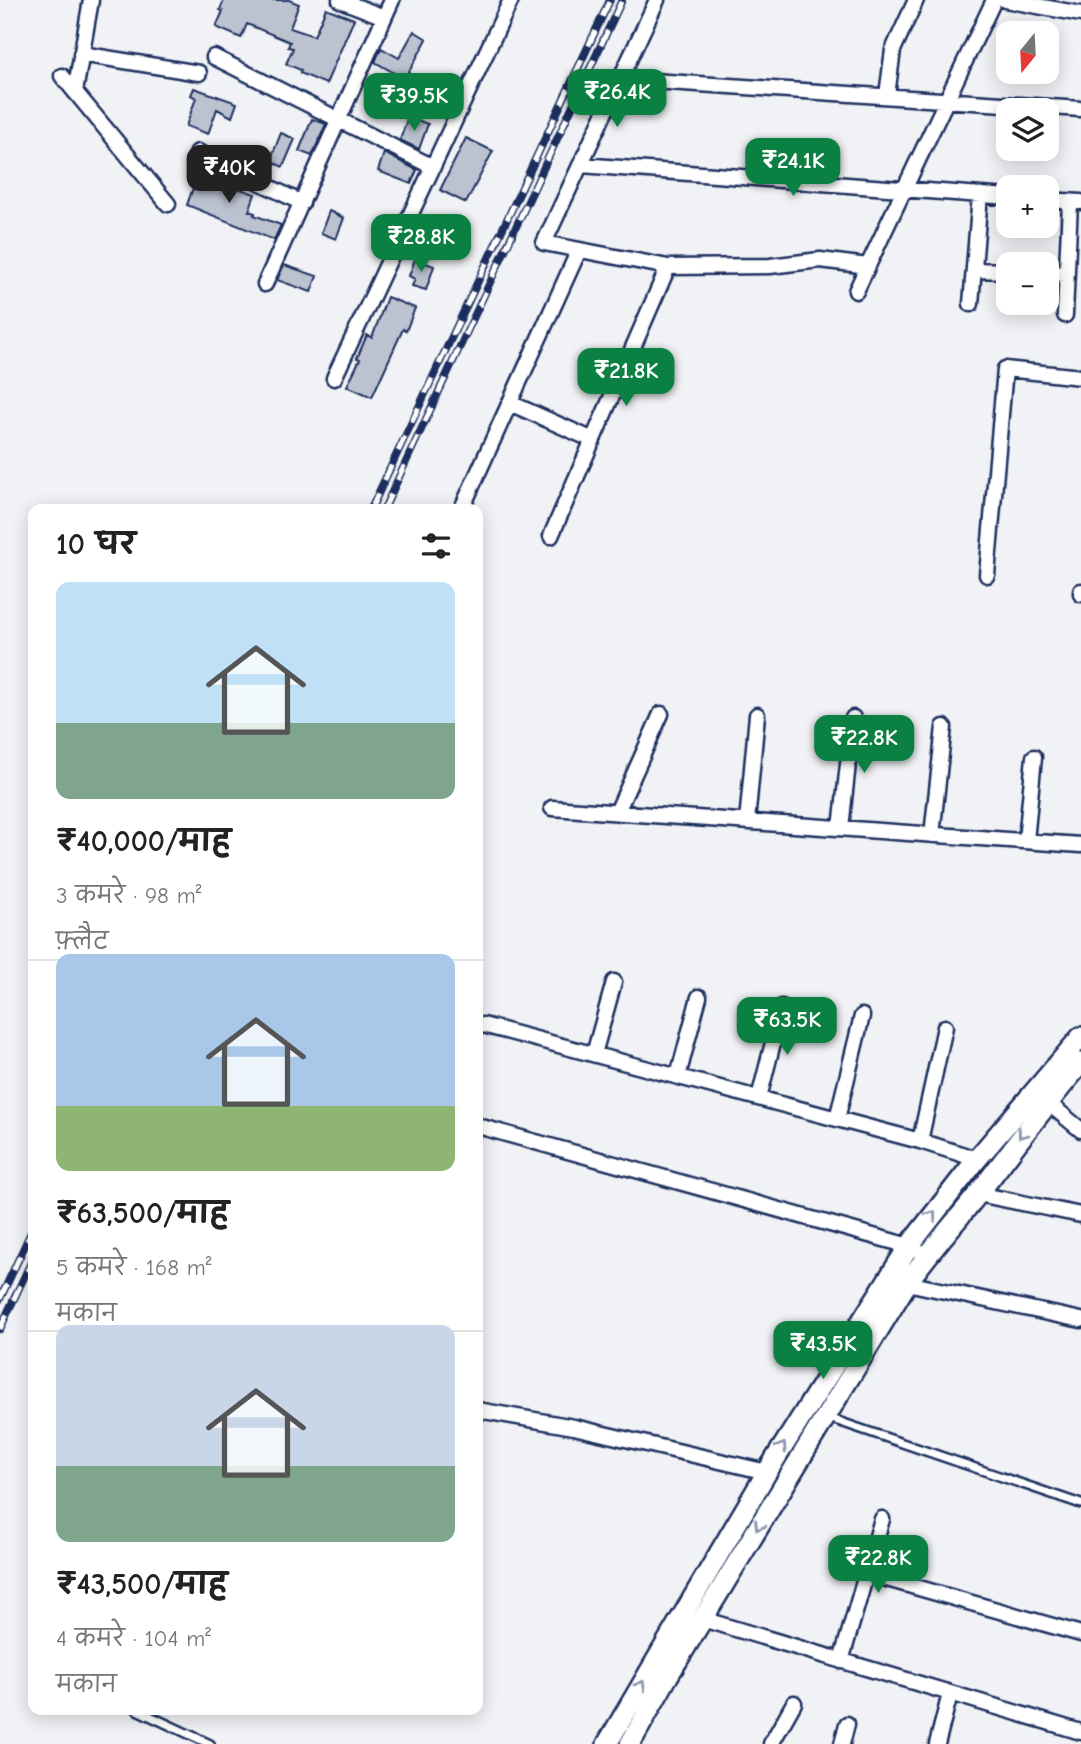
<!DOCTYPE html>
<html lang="hi">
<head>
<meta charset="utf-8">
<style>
  :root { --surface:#fff; --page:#f2f2f2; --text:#222; --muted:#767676; --line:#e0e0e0; --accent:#0b8043 }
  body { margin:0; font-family:"Comic Neue","Playpen Sans Deva",sans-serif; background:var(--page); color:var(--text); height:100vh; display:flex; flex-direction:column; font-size:26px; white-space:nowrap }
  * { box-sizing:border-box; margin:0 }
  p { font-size:23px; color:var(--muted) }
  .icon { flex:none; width:38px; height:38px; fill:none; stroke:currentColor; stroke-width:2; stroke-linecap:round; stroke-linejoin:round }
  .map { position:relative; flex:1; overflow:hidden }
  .drawer { position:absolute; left:28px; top:504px; width:455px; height:1211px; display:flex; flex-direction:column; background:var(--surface); border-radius:14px; box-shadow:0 4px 18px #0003 }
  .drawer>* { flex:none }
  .needle { width:46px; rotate:198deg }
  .tools { position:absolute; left:996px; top:21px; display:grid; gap:14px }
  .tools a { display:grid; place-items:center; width:63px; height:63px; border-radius:14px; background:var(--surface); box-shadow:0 4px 18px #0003; font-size:35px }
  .price { position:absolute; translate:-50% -60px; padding:0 16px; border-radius:14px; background:var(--accent); color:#fff; font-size:23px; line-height:46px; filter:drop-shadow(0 2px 4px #0008) }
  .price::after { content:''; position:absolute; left:50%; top:42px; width:21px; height:16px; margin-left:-10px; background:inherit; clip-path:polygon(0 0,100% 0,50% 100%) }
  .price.active { background:#222; color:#fff }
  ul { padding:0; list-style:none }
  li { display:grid; align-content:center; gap:14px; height:371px; padding:0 28px }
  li+li { border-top:2px solid var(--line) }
  li span { display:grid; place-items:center; height:217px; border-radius:14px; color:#555 }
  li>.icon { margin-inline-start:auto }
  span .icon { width:126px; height:126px; fill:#fffc; stroke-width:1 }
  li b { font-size:30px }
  h2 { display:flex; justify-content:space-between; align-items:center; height:84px; padding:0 28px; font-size:30px }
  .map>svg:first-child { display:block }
  .building { fill:#bcc2d0; stroke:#1b2f5e; stroke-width:2 }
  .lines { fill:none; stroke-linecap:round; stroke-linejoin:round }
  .lane-casing { stroke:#1b2f5e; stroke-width:12 }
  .street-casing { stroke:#1b2f5e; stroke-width:19 }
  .secondary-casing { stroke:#1b2f5e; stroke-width:24 }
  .lane { stroke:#fff; stroke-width:7 }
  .street { stroke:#fff; stroke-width:14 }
  .secondary { stroke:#fff; stroke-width:19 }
  .rail-casing { stroke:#1b2f5e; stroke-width:8 }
  .rail { stroke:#fff; stroke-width:5; stroke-dasharray:16; stroke-linecap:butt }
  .oneway { stroke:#8d97ae }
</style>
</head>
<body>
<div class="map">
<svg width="1081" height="1744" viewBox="0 0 1081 1744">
  <rect width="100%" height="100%" fill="#f1f2f5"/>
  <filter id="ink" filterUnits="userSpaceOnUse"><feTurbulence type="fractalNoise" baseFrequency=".0143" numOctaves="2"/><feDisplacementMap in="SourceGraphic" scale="14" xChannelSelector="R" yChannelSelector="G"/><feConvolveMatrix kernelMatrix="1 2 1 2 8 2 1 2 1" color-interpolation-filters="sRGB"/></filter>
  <g filter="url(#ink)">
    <path class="building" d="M224 0H289L299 4 290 28 314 36 326 8 354 19 326 84 300 73 301 70 286 64 293 48 288 47 290 42 247 24 241 38 216 27 223 11 220 10Z
      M414 31 427 39 405 79 375 62 381 48 399 58Z
      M194 88 237 103 232 117 217 109 208 134 186 126 196 98 191 95Z
      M408 117 428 124 419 149 400 140Z
      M312 119 326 124 312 156 299 151Z
      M281 133 295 139 283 167 270 161Z
      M466 138 493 151 466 203 440 190Z
      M384 153 417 170 411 184 378 171Z
      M199 171 235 185V187L255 194 249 211 255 213 254 215 281 225 274 240 187 205Z
      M329 211 344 218 336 239 321 233Z
      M415 259 434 266 426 290 412 286 415 279 409 276Z
      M284 265 317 276 311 292 277 280Z
      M387 297 415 308 406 331 403 329 372 397 347 386 360 359 357 358 367 335 372 338Z"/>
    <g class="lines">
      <g class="lane-casing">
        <path id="lane" d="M826 1417 1081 1504
          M137 1710 210 1744"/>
      </g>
      <g class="street-casing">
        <path id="street" d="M340 0 384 17
          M657 0 544 243 668 267 770 266 820 260 868 266
          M1005 0 1081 14
          M81 54 199 73
          M214 57 433 167
          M62 76 168 204
          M621 79 1081 109
          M75 92 91 0
          M887 95 893 50 916 0
          M198 152 302 203
          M581 165 1008 197
          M1046 200 1081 202
          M974 270 1008 271
          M1046 273 1067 274
          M265 284 392 0
          M856 291 994 0
          M971 304 980 195
          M1065 315 1070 202
          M334 378 511 0
          M510 403 593 440
          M463 506 579 250
          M551 536 668 267
          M987 575 1005 369 1081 377
          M1081 594V591
          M552 808 1081 845
          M617 812 661 714
          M747 822 757 715
          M841 828 853 718
          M932 835 944 727
          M1026 841 1034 757
          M483 1025 920 1141 977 1159
          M594 1054 614 982
          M678 1076 699 997
          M759 1098 782 1007
          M1047 1102 1081 1130
          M837 1119 862 1016
          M478 1126 909 1246 927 1255
          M920 1141 945 1027
          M978 1194 1081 1215
          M902 1280 907 1283 1081 1320
          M478 1410 574 1427 767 1472
          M866 1573 1081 1634
          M702 1619 1081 1732
          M841 1661 882 1519
          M771 1744 794 1703
          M842 1744 847 1724
          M937 1744 950 1694"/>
      </g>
      <g class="secondary-casing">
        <path id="secondary" d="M607 1744 767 1472 909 1246 977 1159 1081 1037
          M630 1744 668 1676 907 1283C929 1252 954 1224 978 1194 1012 1150 1045 1105 1081 1063"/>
      </g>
      <use href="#lane" class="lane"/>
      <use href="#street" class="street"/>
      <use href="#secondary" class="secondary"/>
      <g class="rail-casing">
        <path id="rail" d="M371 509 610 0
          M384 509 622 0
          M0 1299 33 1228
          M0 1329 33 1258"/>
      </g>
      <use href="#rail" class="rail"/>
    </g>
    <defs><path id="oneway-chevron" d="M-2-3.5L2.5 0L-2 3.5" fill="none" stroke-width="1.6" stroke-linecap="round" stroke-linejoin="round" transform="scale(1.75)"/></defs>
    <g class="oneway">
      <use href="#oneway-chevron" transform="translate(1022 1134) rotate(128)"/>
      <use href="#oneway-chevron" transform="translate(932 1215) rotate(-52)"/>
      <use href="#oneway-chevron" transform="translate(782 1447) rotate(-58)"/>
      <use href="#oneway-chevron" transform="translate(759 1526) rotate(121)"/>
      <use href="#oneway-chevron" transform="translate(641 1685) rotate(-60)"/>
    </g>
  </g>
</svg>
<div class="tools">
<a><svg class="needle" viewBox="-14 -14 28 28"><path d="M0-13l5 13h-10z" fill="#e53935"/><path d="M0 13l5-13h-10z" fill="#767676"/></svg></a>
<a><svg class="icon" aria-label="layers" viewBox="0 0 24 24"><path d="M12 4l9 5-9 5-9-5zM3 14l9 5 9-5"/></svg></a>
<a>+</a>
<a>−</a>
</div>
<b class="price" style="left:617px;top:129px">₹26.4K</b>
<b class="price" style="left:414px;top:133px">₹39.5K</b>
<b class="price" style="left:793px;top:198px">₹24.1K</b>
<b class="price active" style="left:229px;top:205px">₹40K</b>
<b class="price" style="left:421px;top:274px">₹28.8K</b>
<b class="price" style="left:626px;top:408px">₹21.8K</b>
<b class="price" style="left:864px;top:775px">₹22.8K</b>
<b class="price" style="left:787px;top:1057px">₹63.5K</b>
<b class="price" style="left:823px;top:1381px">₹43.5K</b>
<b class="price" style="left:878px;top:1595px">₹22.8K</b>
<section class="drawer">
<h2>10 घर<svg class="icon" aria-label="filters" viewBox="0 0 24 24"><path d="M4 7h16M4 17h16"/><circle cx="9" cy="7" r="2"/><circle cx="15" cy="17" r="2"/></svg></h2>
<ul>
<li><span style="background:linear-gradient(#bfe0f5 65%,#7fa58c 0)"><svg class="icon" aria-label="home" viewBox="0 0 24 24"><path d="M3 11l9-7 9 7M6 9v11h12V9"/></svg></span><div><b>₹40,000/माह</b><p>3 कमरे · 98 m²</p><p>फ़्लैट</p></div></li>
<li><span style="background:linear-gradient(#a9c7e8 70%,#8fb573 0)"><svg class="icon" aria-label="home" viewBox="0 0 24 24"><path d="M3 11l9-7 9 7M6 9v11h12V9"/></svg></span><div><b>₹63,500/माह</b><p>5 कमरे · 168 m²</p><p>मकान</p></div></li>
<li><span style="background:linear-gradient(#c9d6e8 65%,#7fa58c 0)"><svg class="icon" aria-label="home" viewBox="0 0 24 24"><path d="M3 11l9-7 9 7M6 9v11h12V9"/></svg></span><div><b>₹43,500/माह</b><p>4 कमरे · 104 m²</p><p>मकान</p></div></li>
</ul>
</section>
</div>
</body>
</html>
